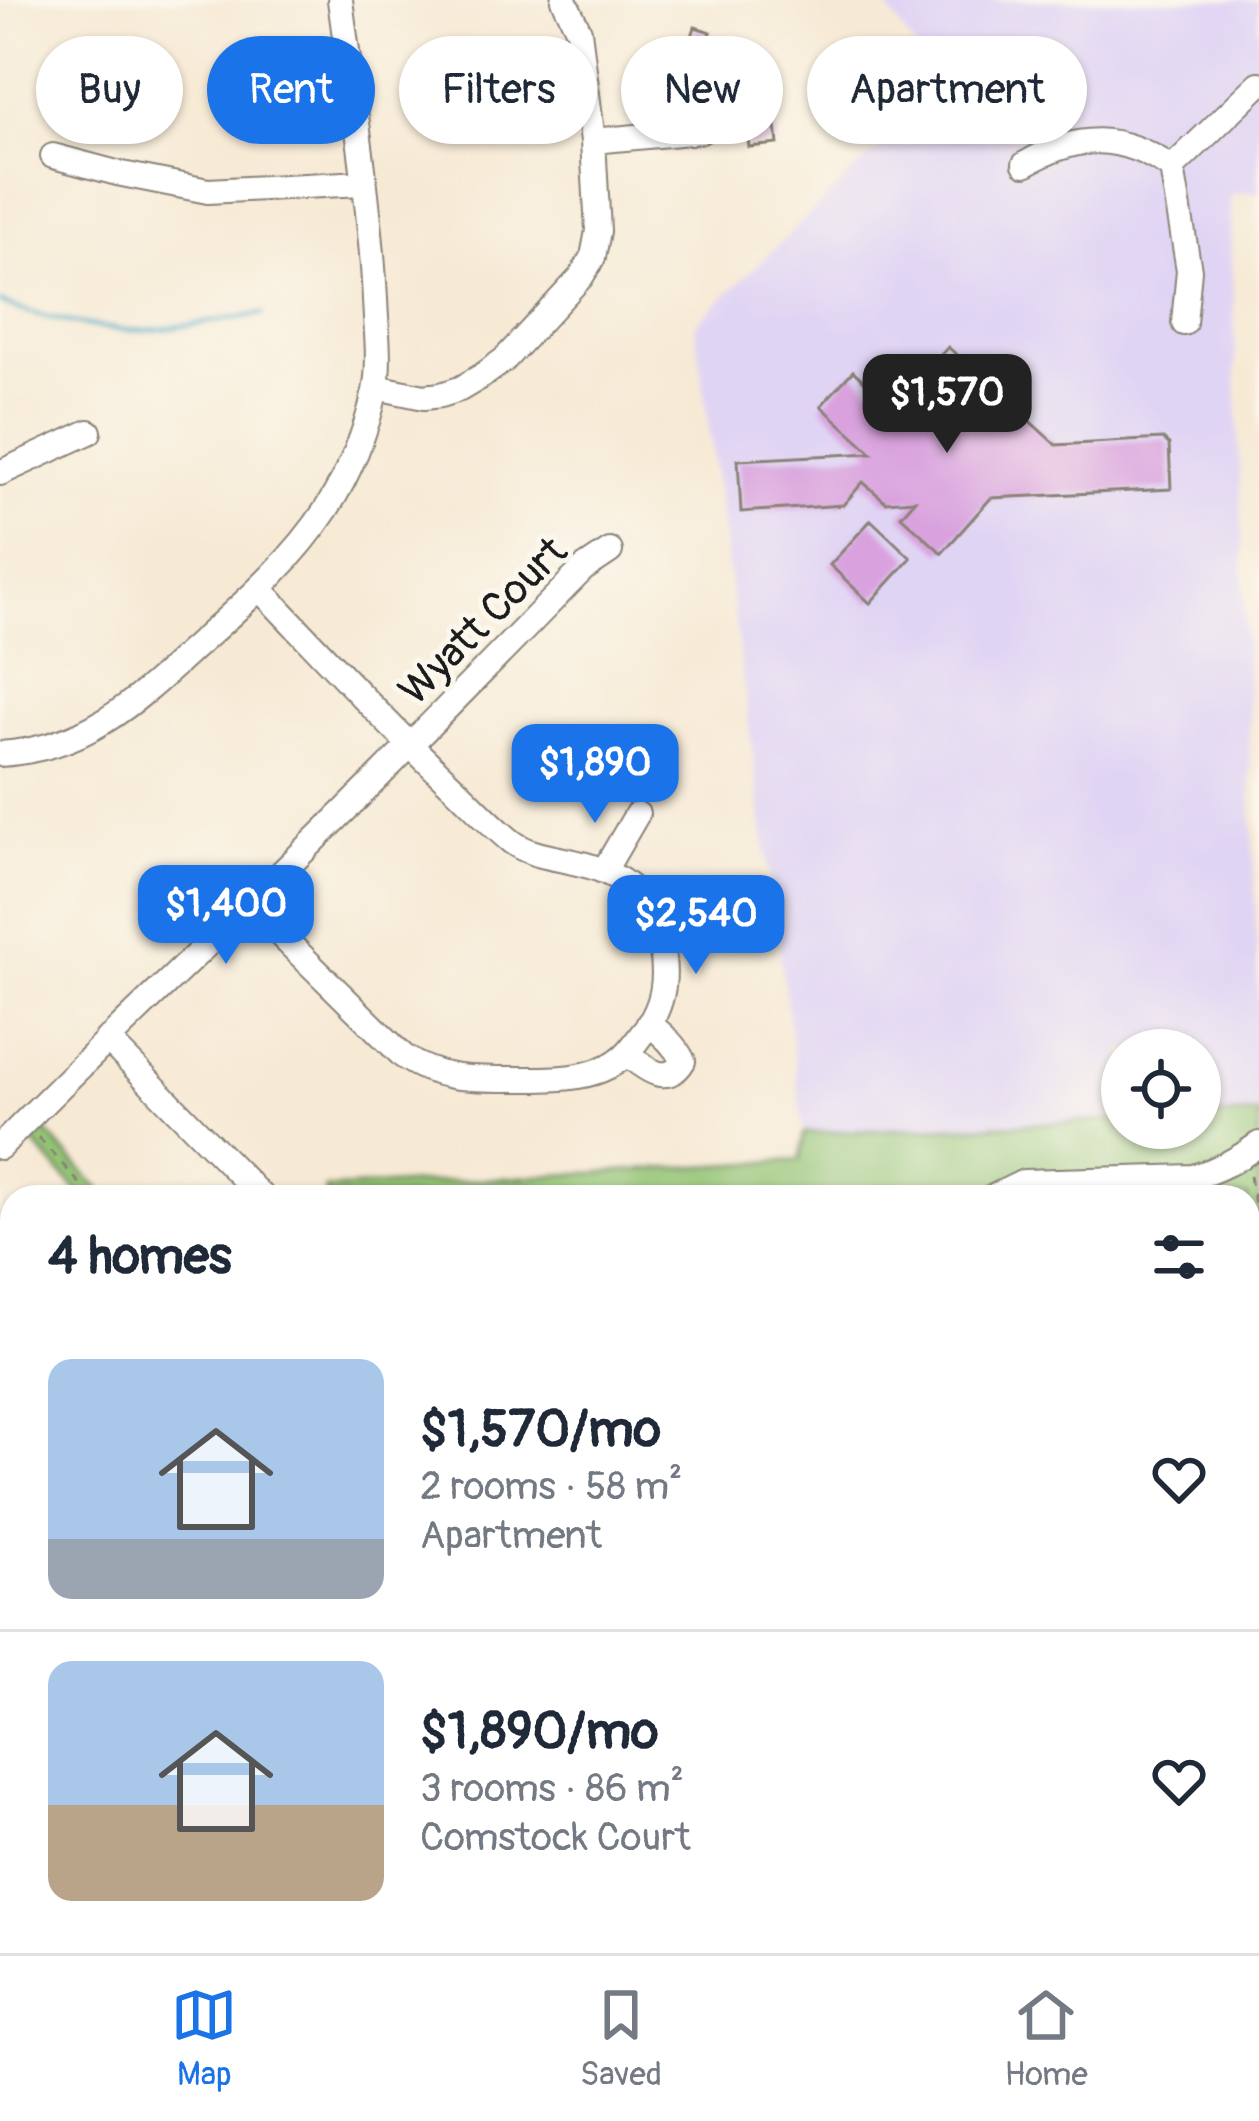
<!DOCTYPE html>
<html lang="en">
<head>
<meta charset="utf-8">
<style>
  :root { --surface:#fff; --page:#f6f6f7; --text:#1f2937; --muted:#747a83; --line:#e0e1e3; --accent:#1a73e8 }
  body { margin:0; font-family:Pangolin,sans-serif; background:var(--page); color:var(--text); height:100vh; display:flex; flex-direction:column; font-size:45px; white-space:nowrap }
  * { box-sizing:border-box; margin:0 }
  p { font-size:39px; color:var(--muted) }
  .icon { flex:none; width:66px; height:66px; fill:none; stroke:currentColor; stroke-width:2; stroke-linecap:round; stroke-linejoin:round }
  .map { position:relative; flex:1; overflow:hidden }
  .panel { position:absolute; left:0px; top:1185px; width:1260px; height:768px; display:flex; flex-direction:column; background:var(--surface); border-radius:36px 36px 0 0; box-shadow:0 3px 9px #0004 }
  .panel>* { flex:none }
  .top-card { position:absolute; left:36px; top:36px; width:1188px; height:108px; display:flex; gap:24px }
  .fabs { position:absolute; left:1101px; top:1029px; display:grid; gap:24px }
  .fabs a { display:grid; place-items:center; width:120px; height:120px; border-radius:50%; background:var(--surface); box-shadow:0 3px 9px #0004; font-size:60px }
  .price { position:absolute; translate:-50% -102px; padding:0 27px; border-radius:24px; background:var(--accent); color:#fff; font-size:39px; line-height:78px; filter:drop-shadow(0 3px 6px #0008) }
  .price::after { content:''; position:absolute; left:50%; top:72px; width:36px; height:27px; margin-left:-18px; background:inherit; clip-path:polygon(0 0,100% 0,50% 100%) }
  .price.current { background:#222; color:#fff }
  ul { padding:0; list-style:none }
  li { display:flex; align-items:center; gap:36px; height:300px; padding:0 48px }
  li+li { border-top:3px solid var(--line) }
  li span { display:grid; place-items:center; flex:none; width:336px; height:240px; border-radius:24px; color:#555 }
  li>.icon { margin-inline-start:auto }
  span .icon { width:144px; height:144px; fill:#fffc; stroke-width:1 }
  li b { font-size:51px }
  h2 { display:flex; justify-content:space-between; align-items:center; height:144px; padding:0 48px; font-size:51px }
  .pill { padding:0 42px; border-radius:54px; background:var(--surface); box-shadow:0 3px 9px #0004; font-size:42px; line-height:108px }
  .pill.current { background:var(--accent); color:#fff }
  .tabs { display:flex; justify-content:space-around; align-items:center; height:168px; border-top:3px solid var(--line); background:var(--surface); font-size:33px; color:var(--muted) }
  .tabs a { display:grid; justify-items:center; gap:6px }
  .tabs .current { color:var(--accent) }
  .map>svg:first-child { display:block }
  .built { fill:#e0d4f4 }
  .green { fill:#92c373; stroke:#577048; stroke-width:3 }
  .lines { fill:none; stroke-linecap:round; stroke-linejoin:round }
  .stream { stroke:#44a9c4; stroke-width:4.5 }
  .building { fill:#d9a2de }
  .minor-casing { stroke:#8a8378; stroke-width:28 }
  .path { stroke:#8a8378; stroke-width:3; stroke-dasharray:9 9; stroke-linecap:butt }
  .minor { stroke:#fff; stroke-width:24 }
  .labels { text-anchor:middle; stroke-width:10; stroke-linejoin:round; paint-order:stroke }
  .street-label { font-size:42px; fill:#1c1c1c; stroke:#fbf7ec }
</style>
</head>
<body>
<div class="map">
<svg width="1259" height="1953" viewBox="0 0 1259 1953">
  <rect width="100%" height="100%" fill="#fbf7ec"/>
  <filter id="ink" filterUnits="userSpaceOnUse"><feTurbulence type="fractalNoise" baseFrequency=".00833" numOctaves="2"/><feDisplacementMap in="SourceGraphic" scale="24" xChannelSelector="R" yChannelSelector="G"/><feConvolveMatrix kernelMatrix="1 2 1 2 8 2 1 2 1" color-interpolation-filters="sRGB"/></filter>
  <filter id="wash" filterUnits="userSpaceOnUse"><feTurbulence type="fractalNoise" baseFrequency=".004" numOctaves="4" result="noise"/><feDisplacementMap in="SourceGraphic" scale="48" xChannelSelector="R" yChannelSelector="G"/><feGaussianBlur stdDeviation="2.7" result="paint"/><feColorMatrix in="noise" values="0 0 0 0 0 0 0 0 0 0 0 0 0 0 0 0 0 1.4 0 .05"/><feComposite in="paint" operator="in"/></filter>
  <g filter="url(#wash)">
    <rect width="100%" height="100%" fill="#f7ead5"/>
    <path class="built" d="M882 0H1259V192L1230 194 1259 1013V1114L1200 1117V1050H1122V1120L804 1133 695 325 942 87Z"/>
    <path class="green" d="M1259 1114V1953H390L389 1941H1248V1197H326V1189L800 1160 804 1133 1122 1120V1128H1200V1117Z
      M37 1122 107 1197H83L25 1134Z"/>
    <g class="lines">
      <path class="stream" d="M0 302C35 317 112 333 150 330 187 327 226 319 263 314"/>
    </g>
    <g id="blocks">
      <path class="building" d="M695 27 711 32 708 42 745 53 736 81 683 64Z
        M902 55 917 74 880 102 866 83Z
        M773 101 778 144 749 147 744 104Z
        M948 347 1056 445 1163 439 1169 444 1171 489 991 498 942 553 901 516 915 500 886 502 863 482 843 505 741 512 738 460 872 453 821 406 853 371 893 408Z
        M871 520 911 558 870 603 830 565Z"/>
    </g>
  </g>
  <g filter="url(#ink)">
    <use href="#blocks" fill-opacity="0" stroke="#8a8378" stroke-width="3"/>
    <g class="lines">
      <g class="minor-casing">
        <path id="minor" d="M593 141 701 131
          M53 156 117 173 208 191 363 183
          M1025 164C1078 133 1120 133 1172 168L1189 270 1184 323
          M1172 168 1259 84
          M376 387 424 397 441 395 460 389 482 376 504 360 581 277 593 257 598 231 593 141 579 31 564 0
          M0 473 89 432
          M0 754C86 749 135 702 195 647 242 605 292 562 327 508 349 474 367 430 375 391 381 362 376 328 375 299 370 199 353 99 340 0
          M605 869 637 814
          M249 904 403 1056C435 1079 470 1079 508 1079 547 1079 600 1083 629 1051 635 1044 640 1036 646 1029 663 1005 667 980 662 951 653 898 624 872 573 862 552 857 530 855 512 842 491 825 472 804 452 785 385 723 323 655 260 589
          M107 1039 262 1197
          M627 1054C645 1068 667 1088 683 1061 675 1045 663 1035 649 1023
          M0 1147C81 1064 165 985 248 905 362 796 472 682 583 569L610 551
          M993 1197 1024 1182 1193 1177C1218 1170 1238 1160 1259 1144
          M0 1479 12 1491
          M0 1638 12 1625
          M0 1903 12 1902
          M261 1941V1953
          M818 1953 820 1941"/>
      </g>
      <path class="path" d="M38 1137 92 1197
        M1250 1176 1259 1227
        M1248 1278 1259 1282
        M531 1941 557 1953
        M473 1953 477 1941
        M624 1953 631 1951 639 1941
        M844 1953 846 1941"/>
      <use href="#minor" class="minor"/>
    </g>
  </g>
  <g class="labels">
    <g class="street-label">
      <text transform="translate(482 620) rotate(-45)" y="15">Wyatt Court</text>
    </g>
  </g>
</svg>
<div class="fabs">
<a><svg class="icon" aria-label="locate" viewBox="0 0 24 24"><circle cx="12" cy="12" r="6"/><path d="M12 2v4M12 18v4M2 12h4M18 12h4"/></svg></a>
</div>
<b class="price current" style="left:947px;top:456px">$1,570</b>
<b class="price" style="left:595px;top:826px">$1,890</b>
<b class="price" style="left:226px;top:967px">$1,400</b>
<b class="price" style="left:696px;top:977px">$2,540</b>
<div class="top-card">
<a class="pill">Buy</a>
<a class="pill current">Rent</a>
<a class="pill">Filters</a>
<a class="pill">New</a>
<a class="pill">Apartment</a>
</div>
<section class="panel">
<h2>4 homes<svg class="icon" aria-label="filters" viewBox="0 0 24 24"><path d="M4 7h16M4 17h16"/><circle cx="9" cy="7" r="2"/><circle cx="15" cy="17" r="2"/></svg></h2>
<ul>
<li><span style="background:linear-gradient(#a9c7e8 75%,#9aa5b1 0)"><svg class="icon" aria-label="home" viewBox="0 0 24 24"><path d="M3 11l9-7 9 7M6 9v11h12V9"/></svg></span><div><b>$1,570/mo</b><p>2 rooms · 58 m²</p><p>Apartment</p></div><svg class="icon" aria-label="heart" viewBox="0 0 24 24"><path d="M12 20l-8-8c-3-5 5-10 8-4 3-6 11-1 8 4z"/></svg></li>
<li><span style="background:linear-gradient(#a9c7e8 60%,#b9a48a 0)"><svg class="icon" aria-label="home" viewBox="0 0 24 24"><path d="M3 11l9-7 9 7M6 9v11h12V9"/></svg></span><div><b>$1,890/mo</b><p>3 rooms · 86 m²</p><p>Comstock Court</p></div><svg class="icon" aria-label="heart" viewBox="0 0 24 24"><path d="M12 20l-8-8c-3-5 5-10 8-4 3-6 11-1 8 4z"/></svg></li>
</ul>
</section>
</div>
<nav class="tabs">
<a class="current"><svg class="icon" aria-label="map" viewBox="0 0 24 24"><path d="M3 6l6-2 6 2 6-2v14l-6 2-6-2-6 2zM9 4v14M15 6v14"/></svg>Map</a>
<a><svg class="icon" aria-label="saved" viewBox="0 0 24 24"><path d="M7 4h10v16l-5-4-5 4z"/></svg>Saved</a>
<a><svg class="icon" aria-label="home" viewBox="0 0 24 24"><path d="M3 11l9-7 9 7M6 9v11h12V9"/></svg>Home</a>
</nav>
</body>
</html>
